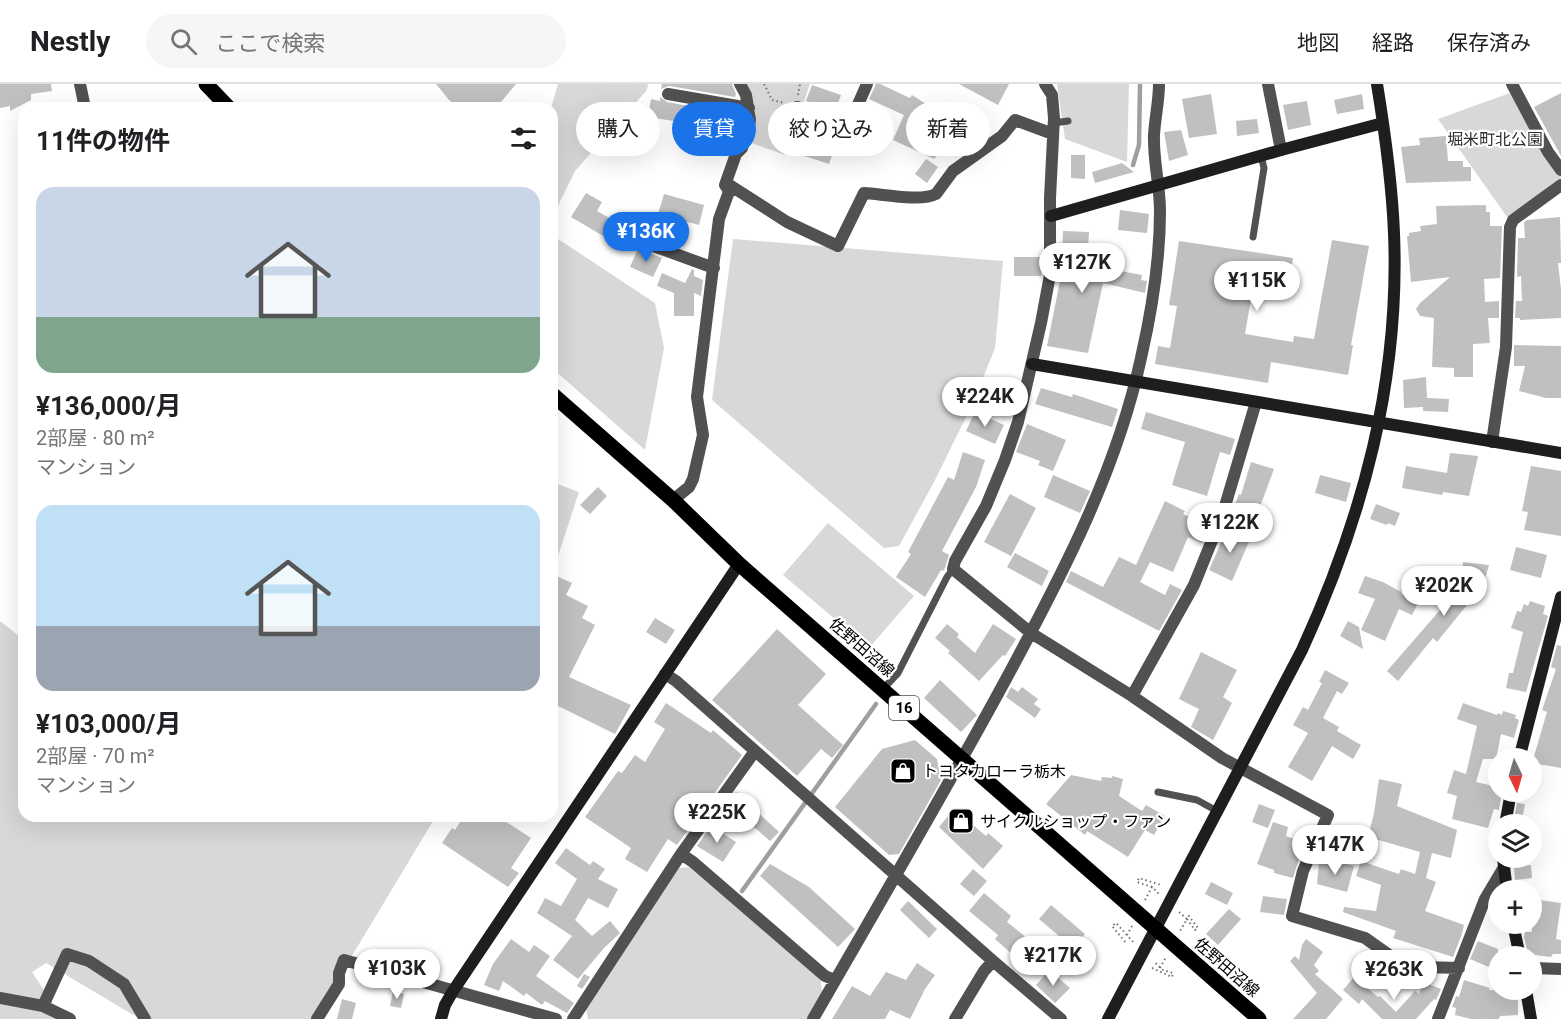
<!DOCTYPE html>
<html lang="ja">
<head>
<meta charset="utf-8">
<style>
  :root { --surface:#fff; --page:#f6f6f6; --text:#202124; --muted:#757577; --line:#e0e0e0; --accent:#1a73e8 }
  body { margin:0; font-family:Roboto,"Noto Sans JP",sans-serif; background:var(--page); color:var(--text); height:100vh; display:flex; flex-direction:column; font-size:22px; white-space:nowrap }
  * { box-sizing:border-box; margin:0 }
  p { font-size:20px; color:var(--muted) }
  .icon { flex:none; width:33px; height:33px; fill:none; stroke:currentColor; stroke-width:2; stroke-linecap:round; stroke-linejoin:round }
  .map { position:relative; flex:1; overflow:hidden }
  .sheet { position:absolute; left:18px; top:18px; width:540px; height:720px; display:flex; flex-direction:column; background:var(--surface); border-radius:18px; box-shadow:0 6px 24px #0002 }
  .sheet>* { flex:none }
  .hud { position:absolute; left:576px; top:18px; width:570px; height:54px; display:flex; gap:12px }
  .needle { width:39px; rotate:175deg }
  .buttons { position:absolute; left:1488px; top:664px; display:grid; gap:12px }
  .buttons a { display:grid; place-items:center; width:54px; height:54px; border-radius:50%; background:var(--surface); box-shadow:0 6px 24px #0002; font-size:30px }
  .price { position:absolute; translate:-50% -51px; padding:0 14px; border-radius:21px; background:#fff; color:#222; font-size:20px; line-height:39px; filter:drop-shadow(0 2px 3px #0008) }
  .price::after { content:''; position:absolute; left:50%; top:36px; width:18px; height:14px; margin-left:-9px; background:inherit; clip-path:polygon(0 0,100% 0,50% 100%) }
  .price.on { background:var(--accent); color:#fff }
  ul { padding:0; list-style:none }
  li { display:grid; align-content:center; gap:12px; height:318px; padding:0 18px }
  li span { display:grid; place-items:center; height:186px; border-radius:18px; color:#555 }
  li>.icon { margin-inline-start:auto }
  span .icon { width:108px; height:108px; fill:#fffc; stroke-width:1 }
  li b { font-size:26px }
  h2 { display:flex; justify-content:space-between; align-items:center; height:72px; padding:0 18px; font-size:26px }
  .chip { padding:0 21px; border-radius:27px; background:var(--surface); box-shadow:0 6px 24px #0002; font-size:21px; line-height:54px }
  .chip.on { background:var(--accent); color:#fff }
  header { display:flex; align-items:center; gap:36px; box-sizing:border-box; height:84px; padding:0 30px; background:var(--surface); border-bottom:2px solid var(--line) }
  header strong { font-size:28px }
  nav { display:flex; gap:33px; margin-inline-start:auto; font-size:21px }
  .search { width:420px; height:54px; background:var(--page); display:flex; align-items:center; gap:15px; box-sizing:border-box; padding:0 21px; border-radius:33px; color:var(--muted); font-size:22px }
  .map>svg:first-child { display:block }
  .green { fill:#d8d8d8 }
  .lines { fill:none; stroke-linecap:round; stroke-linejoin:round }
  .stream { stroke:#9f9f9f; stroke-width:4.5 }
  .building { fill:#c0c0c0 }
  .path { stroke:#737373; stroke-width:2; stroke-dasharray:1.5 3; stroke-linecap:butt }
  .lane { stroke:#515151; stroke-width:7 }
  .street { stroke:#515151; stroke-width:12 }
  .secondary { stroke:#1e1e1e; stroke-width:12 }
  .primary { stroke:#000; stroke-width:15 }
  .labels { text-anchor:middle; stroke-width:4.5; stroke-linejoin:round; paint-order:stroke }
  .shield { fill:#fff; stroke:#4c4c4c; stroke-width:1.5 }
  .shield-label { font-size:15px; font-weight:bold; fill:#000 }
  .park-label { font-size:16px; fill:#2f2f2f; stroke:#fff }
  .street-label { font-size:16px; fill:#000; stroke:#fff }
  .poi-label { font-size:16px; fill:#000; stroke:#fff; text-anchor:start }
</style>
</head>
<body>
<header>
<strong>Nestly</strong>
<div class="search"><svg class="icon" aria-label="search" viewBox="0 0 24 24"><circle cx="10" cy="10" r="6"/><path d="M15 15l6 6"/></svg>ここで検索</div>
<nav><a>地図</a><a>経路</a><a>保存済み</a></nav>
</header>
<div class="map">
<svg width="1561" height="935" viewBox="0 0 1561 935">
  <rect width="100%" height="100%" fill="#fff"/>
  <path class="green" d="M558 0H648L647 6 575 87 552 134 551 24Z
    M746 0H810L785 71 749 58C756 31 757 26 746 0Z
    M1057 0H1129L1127 78 1065 55Z
    M1510 9 1542 69 1561 92V95L1507 133 1438 35Z
    M552 151 655 219 664 264 645 366 552 284Z
    M733 155 1003 177 995 264 973 319 934 398 899 462 884 464 712 316Z
    M552 398 579 408 552 490Z
    M828 439 914 512 869 564 783 491Z
    M0 537 24 556V732H436L314 935H140L46 879 32 888 63 935H0Z
    M691 783 821 896 822 909 808 935H588L586 925 679 784Z"/>
  <g class="lines">
    <path class="stream" d="M1133 81 1139 61 1140 0
      M742 807 876 620"/>
  </g>
  <path class="building" d="M0 0H51L52 7 31 10V16L10 27V22L0 24Z
    M436 0H516L501 18 489 24H461L449 16Z
    M662 0H732L736 10 735 13 669 2 661 5Z
    M876 0H880L910 14 912 11 954 38 958 34 971 49 957 61 952 55 934 75 893 56 904 31 869 15Z
    M959 0H1009L998 21Z
    M812 1 841 11 835 27 806 17Z
    M1561 9V72L1534 23Z
    M1211 10 1217 50 1189 54 1182 15Z
    M1362 10 1364 25 1337 30 1334 16Z
    M660 13 667 18 741 32 738 47 648 33 651 15 660 17Z
    M1307 17 1311 41 1288 46 1283 21Z
    M780 23 794 31 822 40 815 59 834 66 829 80 789 67 791 58 769 50Z
    M1257 35 1259 49 1237 52 1236 37Z
    M1181 46 1188 71 1169 77 1164 48Z
    M1446 52 1448 77H1463V83H1471V97L1406 99 1401 63 1420 61 1419 54Z
    M1071 71H1085V95L1071 94Z
    M926 75 938 83 927 99 915 90Z
    M1122 79 1134 88 1095 99 1092 88Z
    M586 109 602 118 597 127 620 140 610 156 571 133Z
    M664 110 704 121 699 141 658 130Z
    M1486 121V128H1490V142H1502L1500 194 1484 195 1485 218 1499 217V234H1488L1490 259 1473 260V293H1454V284L1432 283 1434 234 1420 232 1416 225 1420 219 1450 193 1411 198 1407 152H1409V149L1421 147 1420 142 1437 140 1436 122Z
    M1120 126 1149 130 1147 149 1118 146Z
    M1560 133 1561 179H1558L1561 205V234L1520 236V234H1515L1516 217H1522L1521 192 1517 193 1518 154H1525L1524 138 1527 136Z
    M1063 147 1089 148 1087 181 1142 191 1141 196 1147 197 1145 209 1103 199 1088 269 1047 262 1061 192H1058V173H1062Z
    M1332 156 1369 162 1351 261H1353L1348 291 1271 278 1268 299 1155 280 1158 262 1170 264 1177 222 1169 221 1179 157 1293 174 1287 214 1252 209 1245 250 1293 258 1294 252 1314 255Z
    M638 165 662 174 653 193 630 183Z
    M1014 173H1042L1041 192H1014Z
    M692 185 694 186V192L703 196 701 212 694 209V232H674V209L657 202 662 189 685 199Z
    M1514 261 1561 262V314H1546L1519 307 1525 282H1514Z
    M1426 293 1427 314 1449 315 1448 328 1423 327V323L1404 324 1403 296Z
    M1041 304 1072 313 1073 310 1118 325 1112 343 1035 320Z
    M975 328 1004 341 995 360 966 347Z
    M1146 328 1235 355 1230 371 1220 368 1207 412 1172 401 1185 358 1141 345Z
    M1027 340 1066 356 1053 387 1038 381 1040 377 1016 368Z
    M963 368 985 376 976 403 942 467 949 471 945 484 943 487 941 486 925 513 896 493 911 470 908 468 948 393 954 396Z
    M1450 369 1478 372 1469 412 1443 408 1442 411 1402 404 1406 382 1447 389Z
    M1251 378 1274 385 1257 431 1234 423 1239 410 1241 411Z
    M1531 382 1561 387V452L1524 446 1528 428 1522 427Z
    M1053 391 1090 407 1080 429 1044 413Z
    M1320 391 1351 399 1346 418 1315 409Z
    M598 403 607 412 590 430 580 421Z
    M1010 410 1036 424 1011 472 984 458Z
    M1165 417 1185 427 1183 430 1209 443 1202 459 1188 453 1173 488 1150 478 1140 498 1165 511 1170 500 1182 506 1159 547 1066 498 1071 487 1103 503 1119 473 1136 481Z
    M1376 420 1400 429 1395 442 1388 439 1387 441 1370 435Z
    M1228 443 1251 453 1232 497 1209 486Z
    M1516 463 1547 471 1541 494 1510 486Z
    M1015 469 1049 487 1042 502 1007 483Z
    M1463 478 1489 481 1480 512 1475 511 1437 558 1433 554 1398 597 1387 587 1460 503Z
    M552 490 572 499 566 511 588 522 582 534 595 541 569 593 631 621 615 650 552 619Z
    M1365 492 1383 498 1401 508V510L1419 517 1412 531 1399 525 1385 557 1361 546 1375 515 1358 509Z
    M1530 517 1545 522 1543 530 1548 532 1526 608 1506 604 1509 589H1513L1523 548 1511 544 1517 527 1521 528 1524 520 1528 522Z
    M655 534 675 546 666 560 646 548Z
    M1348 537 1359 543 1363 565 1340 552Z
    M947 540 959 550 957 553 975 569 993 540 1016 555 1005 572 1003 571 979 597 948 569 950 567 935 554Z
    M777 545 826 590 798 621 843 661 832 674 821 665 797 692 712 616Z
    M1557 561 1561 562V684L1532 679 1547 628 1542 626 1556 585 1551 583Z
    M1201 568 1237 586 1223 613 1232 619 1213 656 1191 643 1199 625 1179 615Z
    M1325 586 1349 599 1342 610 1337 607 1323 634 1339 643 1337 647 1361 661 1353 675 1332 662 1312 697 1288 683 1308 649 1293 641 1303 623 1308 626 1322 599 1319 598Z
    M940 596 977 631 961 648 924 614Z
    M1011 603 1018 608 1022 603 1038 615 1034 620 1041 625 1035 634 1006 613Z
    M666 619 711 649 713 646 742 671 677 761 668 755 647 788 625 775 631 764 585 733 618 687 622 689 635 671 645 678 665 645 654 638Z
    M1463 619 1497 631 1498 629 1502 631 1503 627 1516 631 1515 634 1519 636 1514 654 1501 650 1496 675H1483L1476 698 1498 703V708H1502L1499 726 1494 725 1488 744 1452 735 1457 712 1447 709 1454 686 1466 690 1477 642 1457 635Z
    M915 656 937 675 941 696 899 770 889 771 835 723 882 665Z
    M1071 691 1101 697 1102 693 1112 694V692L1123 695 1119 712 1142 727 1146 721 1165 732 1154 751 1145 746 1128 773 1087 747 1085 751 1046 720Z
    M1379 695 1402 700 1397 722 1457 746 1451 774 1432 769 1426 794 1436 798 1425 827 1464 841 1462 850 1453 873 1393 854 1396 847 1343 828 1344 823 1376 827 1381 801 1356 792 1361 777 1399 790 1401 785 1415 790 1420 768 1368 753 1374 729Z
    M736 708 779 748 770 757 727 720Z
    M1517 719 1525 720 1523 731 1515 730Z
    M1259 720 1275 726 1268 744 1252 738Z
    M954 725 986 752 988 749 1003 762 983 785 939 743Z
    M464 732H497L531 754 511 784 519 789 508 803 442 759 452 744 455 746Z
    M1273 738 1288 743 1286 752 1304 759 1293 794 1274 789V786L1257 780Z
    M711 742 736 758 723 778 697 762Z
    M566 764 590 781 593 777 605 785 598 795 618 805 608 824 588 814 575 836 592 852 610 837 620 849 604 864 578 895 553 876 572 852 537 829 545 814 561 822 577 795 555 779Z
    M1319 778 1342 780V779L1354 782 1347 808 1317 800Z
    M770 780 809 803 855 845 838 863 760 792Z
    M1531 781 1532 794 1515 796 1514 783Z
    M973 785 987 797 974 812 960 800Z
    M1211 798 1233 809 1227 821 1205 810Z
    M984 809 1011 832 1007 838 1027 854 1013 871 995 855 998 851 969 827Z
    M1263 812 1287 815 1284 831 1260 828Z
    M1532 815 1561 819 1556 855 1561 856V870H1553L1551 873 1528 870 1524 853 1525 848H1532Z
    M908 817 937 845 929 854 900 826Z
    M1051 821 1085 850 1073 864 1039 835Z
    M1229 825 1241 835 1218 861 1206 850Z
    M511 855 529 868 534 861 550 872 536 892 574 919 567 929 545 917 542 921 526 909 524 912 503 897 499 907 484 901 493 880Z
    M1306 855 1323 868 1314 881 1319 887 1315 890 1343 915 1326 935H1293L1317 909 1290 877 1295 872 1299 876 1302 861Z
    M1478 857 1498 865V887L1470 875Z
    M917 879 935 891 925 905 910 935 890 926 885 935H832L852 902 870 912 886 888 906 896Z
    M1048 888 1053 893 1056 892 1070 904 1055 919 1036 901Z
    M584 890 590 893 582 905 577 902Z
    M1354 893 1378 913 1380 912 1396 928 1415 907 1419 910 1423 898 1441 905 1436 916 1434 915 1416 935H1382L1362 915 1359 920 1343 906Z
    M1464 896 1490 904 1489 906H1498L1518 912V931L1500 932 1499 935H1471L1455 931 1456 924 1452 923 1456 912 1459 913Z
    M393 907 404 910 401 924 390 922Z
    M342 915 356 919 352 935H337Z"/>
  <g class="lines">
    <path class="path" d="M764 0 772 16 784 19
      M798 11 800 0
      M1152 803 1137 798 1139 794 1161 801
      M1145 816 1152 803 1159 810
      M1179 828 1187 835 1180 847
      M1187 835 1195 846 1198 844 1188 831
      M1132 842 1127 851 1134 859
      M1127 851 1116 839 1112 842 1127 860
      M1152 884 1172 893 1173 889 1163 886 1154 878
      M1160 884 1166 873"/>
    <path class="lane" d="M1054 39 1068 37
      M1253 153 1264 84 1261 72
      M883 605 898 589 947 493 953 485
      M1158 708 1197 716 1217 727"/>
    <path class="street" d="M80 0 85 24
      M1045 0 1052 11 1054 34 1050 114V191L1041 239 1018 338 1005 376 986 422 955 477 953 485 1031 549 1132 612 1222 674 1328 731 1303 787 1292 832 1365 854 1399 878 1423 883 1459 884
      M1268 0 1281 66
      M1512 0 1548 68 1561 86
      M668 10 749 24
      M797 23 849 41 867 0
      M729 107 725 101 736 70 742 64 750 36 746 11 740 0
      M637 156 714 184
      M1492 358 1506 263 1510 143 1513 136 1561 101
      M673 416 689 403 693 395 703 351 697 313 719 135 731 102 787 138 838 162 864 109C882 110 921 118 936 110L953 87 1002 52 1015 36 1053 50
      M665 590 676 597 993 877 1061 935
      M1132 612 1194 501 1223 429 1256 318
      M681 770 693 778 825 892 835 896
      M1532 884 1561 885
      M0 914 43 922 70 935
      M43 922 67 870 89 877 124 900 145 935
      M317 935 339 900V889L344 876 556 935
      M573 935 681 770 755 667
      M813 935C880 818 948 703 1012 584 1065 485 1117 385 1141 274 1152 226 1160 176 1160 127 1160 102 1153 76 1154 51 1155 34 1159 17 1159 0
      M955 935 984 887 993 877
      M1438 935 1485 815 1504 783"/>
    <path class="secondary" d="M1051 132 1281 66 1383 39
      M1032 280 1561 369
      M1519 675 1561 513
      M1505 741 1511 708
      M1503 774 1507 807
      M1513 840 1520 873
      M1526 906 1531 935
      M441 935 445 921 453 907 739 480
      M1108 935 1302 566C1363 433 1400 296 1394 149 1392 99 1385 49 1377 0"/>
    <path class="primary" d="M206 0 229 24
      M552 310 673 416 739 480 1259 935"/>
  </g>
  <defs>
    <g id="shop-square" transform="scale(1.35)"><rect x="-9" y="-9" width="18" height="18" rx="4" fill="#000" stroke="#fff"/><path d="M-5-2.5h2.3a2.7 3.5 0 0 1 5.4 0H5L5.5 6h-11ZM-1.5-2.5h3a1.5 2.3 0 0 0-3 0Z" fill="#fff"/></g>
  </defs>
  <g fill-rule="evenodd">
    <use href="#shop-square" x="903" y="687"/>
    <use href="#shop-square" x="961" y="737"/>
  </g>
  <g class="labels">
    <rect class="shield" x="889" y="612" width="30" height="24" rx="4.5"/>
    <g class="shield-label">
      <text x="904" y="629">16</text>
    </g>
    <g class="park-label">
      <text x="1495" y="61">堀米町北公園</text>
    </g>
    <g class="street-label">
      <text transform="translate(862 563) rotate(41)" y="6">佐野田沼線</text>
      <text transform="translate(1227 883) rotate(41)" y="6">佐野田沼線</text>
    </g>
    <g class="poi-label">
      <text x="922" y="693">トヨタカローラ栃木</text>
      <text x="980" y="743">サイクルショップ・ファン</text>
    </g>
  </g>
</svg>
<div class="buttons">
<a><svg class="needle" viewBox="-14 -14 28 28"><path d="M0-13l5 13h-10z" fill="#e53935"/><path d="M0 13l5-13h-10z" fill="#757577"/></svg></a>
<a><svg class="icon" aria-label="layers" viewBox="0 0 24 24"><path d="M12 4l9 5-9 5-9-5zM3 14l9 5 9-5"/></svg></a>
<a>+</a>
<a>−</a>
</div>
<b class="price on" style="left:646px;top:179px">¥136K</b>
<b class="price" style="left:1082px;top:210px">¥127K</b>
<b class="price" style="left:1257px;top:228px">¥115K</b>
<b class="price" style="left:985px;top:344px">¥224K</b>
<b class="price" style="left:1230px;top:470px">¥122K</b>
<b class="price" style="left:1444px;top:533px">¥202K</b>
<b class="price" style="left:717px;top:760px">¥225K</b>
<b class="price" style="left:1335px;top:792px">¥147K</b>
<b class="price" style="left:1053px;top:903px">¥217K</b>
<b class="price" style="left:397px;top:916px">¥103K</b>
<b class="price" style="left:1394px;top:917px">¥263K</b>
<div class="hud">
<a class="chip">購入</a>
<a class="chip on">賃貸</a>
<a class="chip">絞り込み</a>
<a class="chip">新着</a>
</div>
<section class="sheet">
<h2>11件の物件<svg class="icon" aria-label="filters" viewBox="0 0 24 24"><path d="M4 7h16M4 17h16"/><circle cx="9" cy="7" r="2"/><circle cx="15" cy="17" r="2"/></svg></h2>
<ul>
<li><span style="background:linear-gradient(#c9d6e8 70%,#7fa58c 0)"><svg class="icon" aria-label="home" viewBox="0 0 24 24"><path d="M3 11l9-7 9 7M6 9v11h12V9"/></svg></span><div><b>¥136,000/月</b><p>2部屋 · 80 m²</p><p>マンション</p></div></li>
<li><span style="background:linear-gradient(#bfe0f5 65%,#9aa5b1 0)"><svg class="icon" aria-label="home" viewBox="0 0 24 24"><path d="M3 11l9-7 9 7M6 9v11h12V9"/></svg></span><div><b>¥103,000/月</b><p>2部屋 · 70 m²</p><p>マンション</p></div></li>
</ul>
</section>
</div>
</body>
</html>
